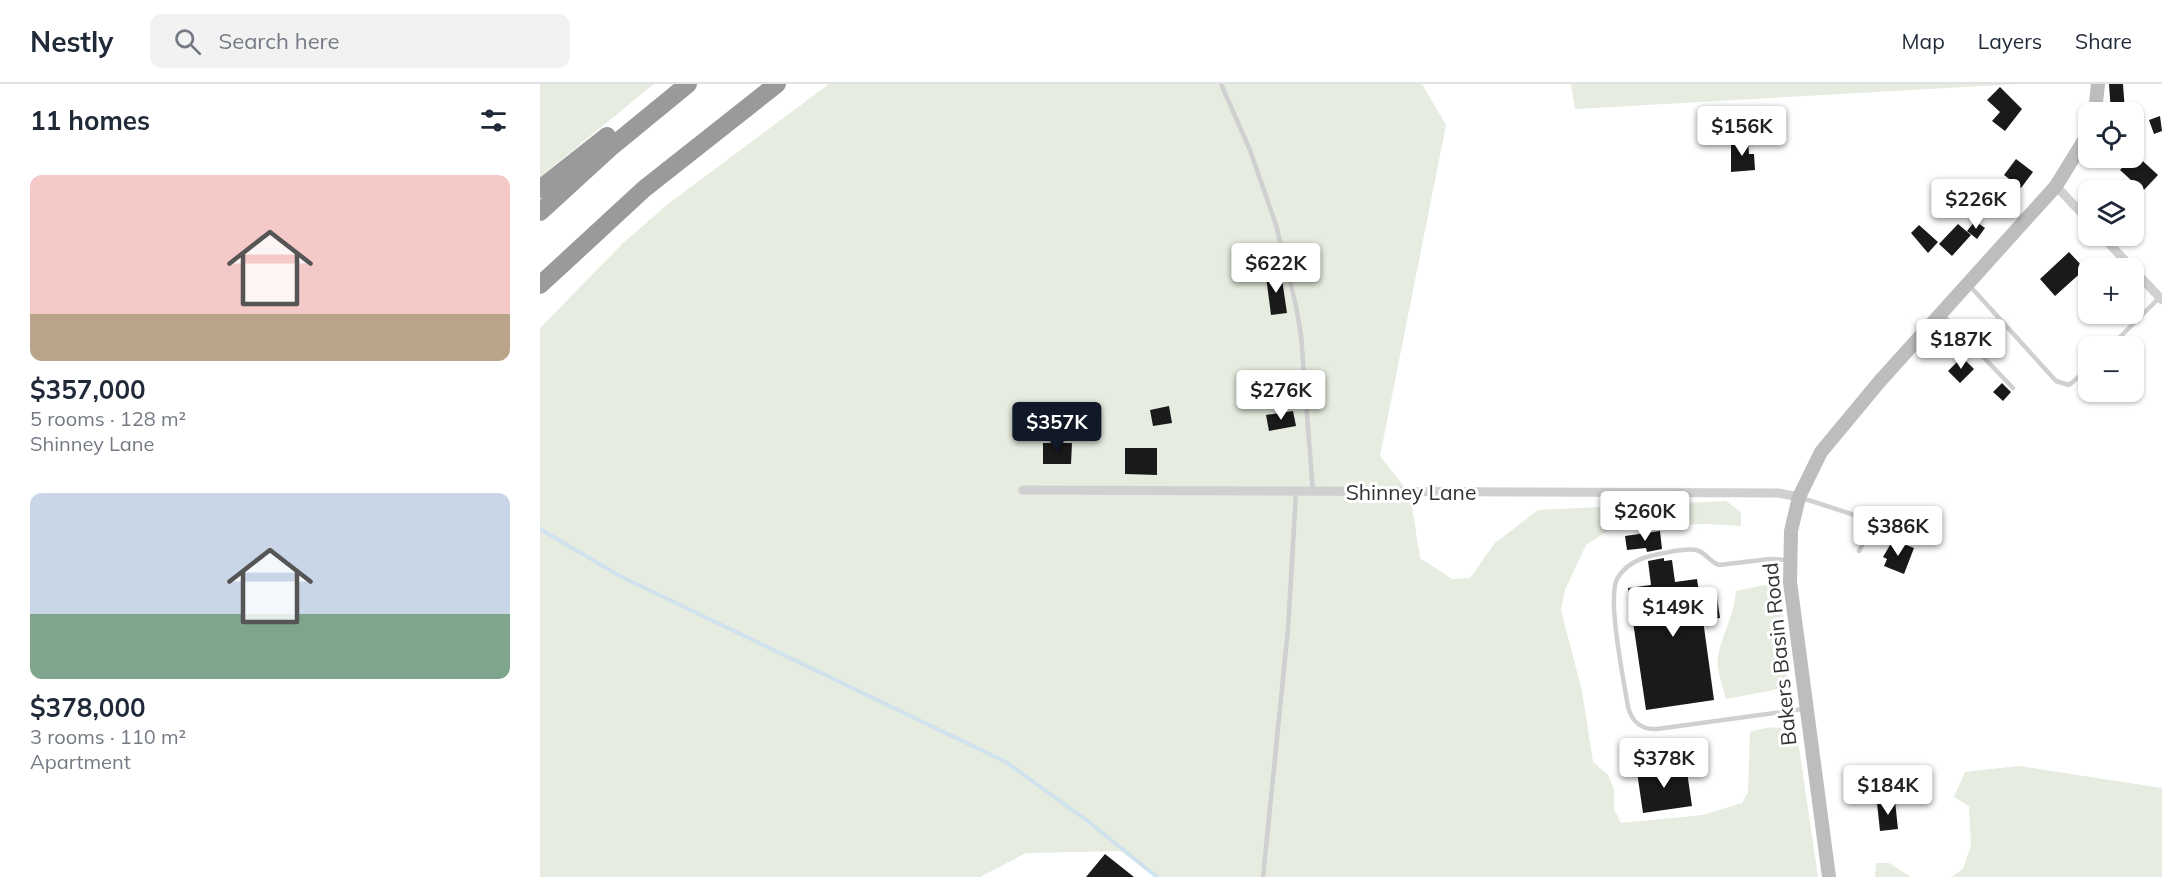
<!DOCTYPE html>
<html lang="en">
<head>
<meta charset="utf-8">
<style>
  :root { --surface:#fff; --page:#f2f2f3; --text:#1f2937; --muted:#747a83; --line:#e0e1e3; --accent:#111827 }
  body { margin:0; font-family:Mulish,sans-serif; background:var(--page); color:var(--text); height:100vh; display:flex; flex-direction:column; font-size:22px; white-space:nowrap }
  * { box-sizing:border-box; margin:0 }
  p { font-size:20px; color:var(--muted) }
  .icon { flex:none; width:33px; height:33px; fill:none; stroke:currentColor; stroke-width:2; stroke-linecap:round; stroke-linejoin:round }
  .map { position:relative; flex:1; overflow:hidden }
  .drawer { display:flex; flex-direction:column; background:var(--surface); width:540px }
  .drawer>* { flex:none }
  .tools { position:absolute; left:1538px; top:18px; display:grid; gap:12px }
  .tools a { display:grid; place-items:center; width:66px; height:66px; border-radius:12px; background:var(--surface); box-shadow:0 2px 4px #0004; font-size:30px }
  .price { position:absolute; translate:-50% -51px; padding:0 14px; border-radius:6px; background:#fff; color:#222; font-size:20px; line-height:39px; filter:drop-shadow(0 2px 3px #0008) }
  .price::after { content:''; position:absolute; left:50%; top:36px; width:18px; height:14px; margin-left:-9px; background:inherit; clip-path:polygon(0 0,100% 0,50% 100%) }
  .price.on { background:var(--accent); color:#fff }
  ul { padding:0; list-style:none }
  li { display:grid; align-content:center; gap:12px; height:318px; padding:0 30px }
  li span { display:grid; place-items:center; height:186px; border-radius:12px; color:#555 }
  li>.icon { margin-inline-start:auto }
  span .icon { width:108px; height:108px; fill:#fffc; stroke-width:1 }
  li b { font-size:26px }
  h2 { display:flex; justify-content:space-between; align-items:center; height:72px; padding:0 30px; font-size:26px }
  header { display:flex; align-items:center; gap:36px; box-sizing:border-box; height:84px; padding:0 30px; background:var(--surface); border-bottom:2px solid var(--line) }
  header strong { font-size:28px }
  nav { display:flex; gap:33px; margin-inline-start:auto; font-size:21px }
  .search { width:420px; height:54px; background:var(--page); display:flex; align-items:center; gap:15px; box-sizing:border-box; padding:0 21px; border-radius:12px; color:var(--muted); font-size:22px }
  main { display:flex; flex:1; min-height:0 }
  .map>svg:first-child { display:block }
  .green { fill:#e6ecdf }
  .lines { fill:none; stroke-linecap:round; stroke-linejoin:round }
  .stream { stroke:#cfe2ee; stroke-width:4 }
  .building { fill:#1a1a1a }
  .lane { stroke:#d0d0d0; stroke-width:4.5 }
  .street { stroke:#d0d0d0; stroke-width:9 }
  .secondary { stroke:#bdbdbd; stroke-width:14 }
  .highway { stroke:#9a9a9a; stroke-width:18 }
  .labels { text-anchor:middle; stroke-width:6; stroke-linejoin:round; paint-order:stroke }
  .street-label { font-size:21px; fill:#333; stroke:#fff }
</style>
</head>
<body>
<header>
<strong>Nestly</strong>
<div class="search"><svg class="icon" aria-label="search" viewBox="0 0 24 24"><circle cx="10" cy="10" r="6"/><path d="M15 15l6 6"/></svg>Search here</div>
<nav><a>Map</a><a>Layers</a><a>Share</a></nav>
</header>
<main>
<section class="drawer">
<h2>11 homes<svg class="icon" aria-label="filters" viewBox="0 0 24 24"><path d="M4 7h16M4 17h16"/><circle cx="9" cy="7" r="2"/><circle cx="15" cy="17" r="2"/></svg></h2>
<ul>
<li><span style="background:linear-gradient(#f6c9c9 75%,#b9a48a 0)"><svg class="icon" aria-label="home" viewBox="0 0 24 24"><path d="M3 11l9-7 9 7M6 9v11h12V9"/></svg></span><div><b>$357,000</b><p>5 rooms · 128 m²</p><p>Shinney Lane</p></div></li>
<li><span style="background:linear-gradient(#c9d6e8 65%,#7fa58c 0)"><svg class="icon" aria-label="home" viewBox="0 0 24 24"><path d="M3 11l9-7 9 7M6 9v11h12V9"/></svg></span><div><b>$378,000</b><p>3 rooms · 110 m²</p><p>Apartment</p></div></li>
</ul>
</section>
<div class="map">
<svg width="1622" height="793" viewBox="0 0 1622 793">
  <rect width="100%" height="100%" fill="#fff"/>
  <path class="green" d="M0 0H114L0 93Z
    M289 0H882L906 41 840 372 870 410 880 474 912 495 930 494 955 459 998 426 1186 417 1201 428V442L1166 440 1072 444 1046 461 1025 506 1021 526 1042 607 1053 678 1068 691 1074 706V725L1081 739 1163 731 1202 719 1208 708 1210 648C1231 642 1251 638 1259 663L1278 793H615L581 767 486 769 440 793H0V244L83 159 128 120Z
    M1031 0H1477L1035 25Z
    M1224 501 1241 505 1248 588 1244 600 1234 606 1186 615C1183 603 1176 585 1178 572 1182 550 1195 530 1196 507Z
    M1479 682 1622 704V793H1411L1423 785 1431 761 1429 722 1414 713 1425 688Z
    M1336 779H1349L1371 793H1335Z"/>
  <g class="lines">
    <path class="stream" d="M0 445 80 492 466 678 549 738 617 793"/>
  </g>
  <path class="building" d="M1569 0H1583L1585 28H1571Z
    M1460 3 1482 25 1465 47 1452 37 1460 28 1447 16Z
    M1620 32 1622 47 1614 50 1609 36Z
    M1208 56 1209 70H1214L1215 86 1191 88V57Z
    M1595 70 1618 91 1603 107 1580 86Z
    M1476 75 1493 88 1481 104 1464 91Z
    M1446 104 1467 122 1457 133 1437 115Z
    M1435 137 1445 144 1437 155 1427 147Z
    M1418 140 1431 151 1412 172 1399 160Z
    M1379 141 1398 158 1388 169 1371 149Z
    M1529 168 1545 185 1515 212 1500 195Z
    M741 189 747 229 731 231 726 192Z
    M1422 273 1434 285 1420 299 1408 287Z
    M1462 299 1471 308 1463 317 1453 308Z
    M629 322 632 339 613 342 610 326Z
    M753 327 756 342 729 347 726 331Z
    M503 359H532L531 380H503Z
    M585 364H617V391L585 390Z
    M1120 447 1122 465 1107 468 1106 464 1087 466 1085 452Z
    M1353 456 1374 464 1364 490 1344 482 1347 475 1343 473Z
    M1124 474V477L1132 476 1135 498 1157 495 1159 508 1176 506 1180 534 1163 536 1174 616 1106 626 1088 504 1111 501 1108 477Z
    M1146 681 1152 722 1103 729 1097 688Z
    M1355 717 1358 745 1340 747 1337 719Z
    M565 770 594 793H546Z"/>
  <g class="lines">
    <path class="lane" d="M681 0 710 66 736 141 756 222 761 251 773 409
      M1429 201 1516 297 1529 301 1548 285
      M1402 230 1473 304
      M1571 262 1620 213
      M1262 414 1373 450
      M1319 467 1335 436
      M1249 476 1230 475 1179 481C1169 478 1166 468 1156 466 1145 464 1131 468 1119 470 1102 473 1086 479 1077 495 1067 516 1084 597 1088 623 1092 638 1102 646 1117 645L1263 625
      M723 793 748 545 756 409"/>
    <path class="street" d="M1516 102 1548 136
      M1562 152 1622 216
      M483 406 1238 409 1259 413"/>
    <path class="secondary" d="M1555 28 1558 0
      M1289 793 1250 498 1251 447 1259 413 1281 368 1340 297 1516 102 1548 50"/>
    <path class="highway" d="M0 105 67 52
      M0 128 70 64 148 0
      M0 201 104 105 237 0"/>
  </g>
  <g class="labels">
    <g class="street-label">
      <text x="871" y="416">Shinney Lane</text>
      <text transform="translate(1240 570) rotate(-96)" y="7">Bakers Basin Road</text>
    </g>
  </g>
</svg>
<div class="tools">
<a><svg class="icon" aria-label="locate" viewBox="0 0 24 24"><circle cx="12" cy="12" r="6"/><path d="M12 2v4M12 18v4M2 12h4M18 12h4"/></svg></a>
<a><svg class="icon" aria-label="layers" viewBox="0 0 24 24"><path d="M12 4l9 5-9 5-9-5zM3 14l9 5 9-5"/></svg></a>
<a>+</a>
<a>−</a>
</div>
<b class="price" style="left:1202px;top:73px">$156K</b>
<b class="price" style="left:1436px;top:146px">$226K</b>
<b class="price" style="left:736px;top:210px">$622K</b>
<b class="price" style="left:1421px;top:286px">$187K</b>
<b class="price" style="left:741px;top:337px">$276K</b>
<b class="price on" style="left:517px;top:369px">$357K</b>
<b class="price" style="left:1105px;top:458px">$260K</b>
<b class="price" style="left:1358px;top:473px">$386K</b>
<b class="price" style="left:1133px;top:554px">$149K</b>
<b class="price" style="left:1124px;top:705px">$378K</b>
<b class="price" style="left:1348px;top:732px">$184K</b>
</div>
</main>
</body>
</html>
